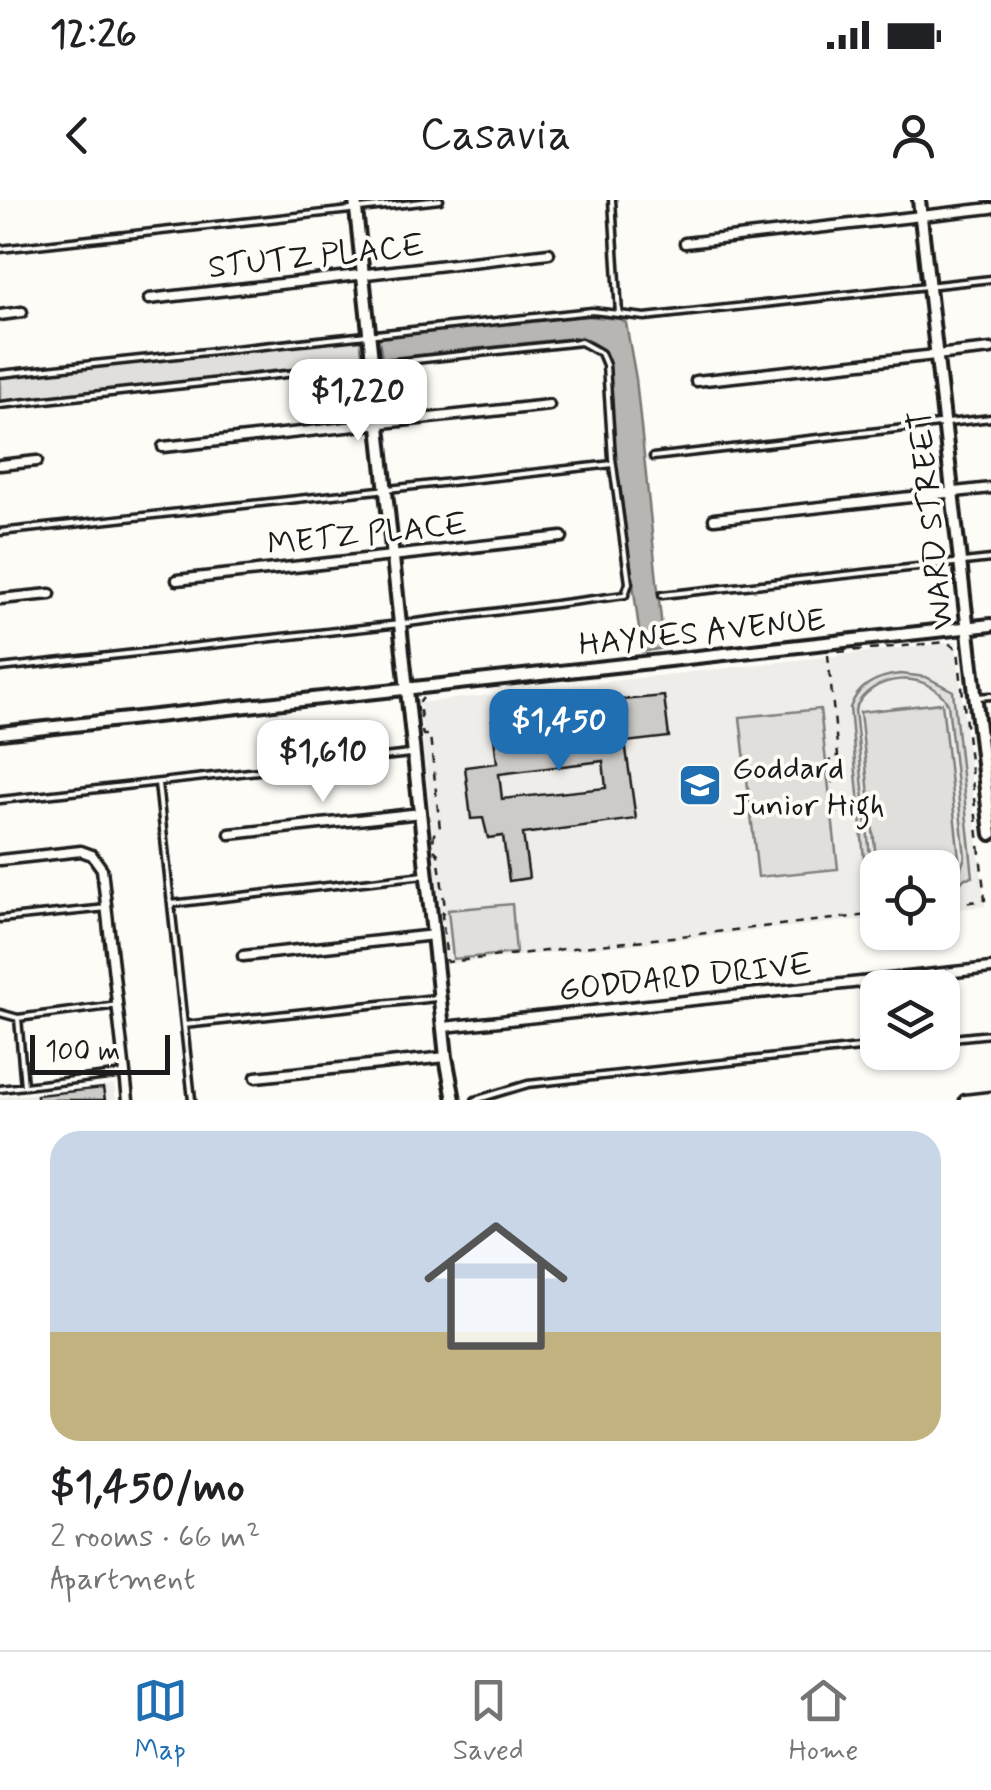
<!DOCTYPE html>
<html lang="en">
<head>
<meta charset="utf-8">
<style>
  :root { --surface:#fff; --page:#f6f6f6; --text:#202124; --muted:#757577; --line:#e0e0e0; --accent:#1f6fb2 }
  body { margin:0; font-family:Mynerve,sans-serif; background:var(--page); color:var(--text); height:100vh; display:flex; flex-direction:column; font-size:38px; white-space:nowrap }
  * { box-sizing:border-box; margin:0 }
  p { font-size:32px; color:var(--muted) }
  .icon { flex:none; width:55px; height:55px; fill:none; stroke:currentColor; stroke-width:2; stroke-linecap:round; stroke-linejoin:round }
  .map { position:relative; height:900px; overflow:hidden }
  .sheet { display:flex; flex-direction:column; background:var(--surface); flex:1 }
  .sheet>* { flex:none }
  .buttons { position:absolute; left:860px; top:650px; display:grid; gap:20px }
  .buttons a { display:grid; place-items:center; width:100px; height:100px; border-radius:20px; background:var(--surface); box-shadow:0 2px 8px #0004; font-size:50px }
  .scale { position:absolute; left:30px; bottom:25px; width:140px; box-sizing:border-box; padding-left:10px; border:5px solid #1c1c1c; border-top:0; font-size:28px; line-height:35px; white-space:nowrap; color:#1c1c1c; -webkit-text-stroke:8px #fdfcf7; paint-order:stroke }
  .price { position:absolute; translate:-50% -85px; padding:0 22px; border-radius:20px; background:#fff; color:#222; font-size:32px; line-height:65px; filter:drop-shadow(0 2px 5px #0008) }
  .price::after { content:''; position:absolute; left:50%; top:60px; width:30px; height:22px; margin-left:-15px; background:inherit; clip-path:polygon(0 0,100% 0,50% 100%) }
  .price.selected { background:var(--accent); color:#fff }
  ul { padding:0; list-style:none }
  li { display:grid; align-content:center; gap:20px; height:530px; padding:0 50px }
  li+li { border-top:2px solid var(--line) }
  li span { display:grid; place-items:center; height:310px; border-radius:30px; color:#555 }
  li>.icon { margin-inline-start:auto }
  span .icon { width:180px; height:180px; fill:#fffc; stroke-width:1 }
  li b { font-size:42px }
  .status { display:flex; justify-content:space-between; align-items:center; height:70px; padding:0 50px; background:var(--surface); direction:ltr }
  .status svg { height:28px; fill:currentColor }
  header { display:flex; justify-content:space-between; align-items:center; height:130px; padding:0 50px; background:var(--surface); font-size:45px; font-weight:600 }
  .menu { display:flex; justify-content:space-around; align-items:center; height:140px; border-top:2px solid var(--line); background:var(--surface); font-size:28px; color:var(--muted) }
  .menu a { display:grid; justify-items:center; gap:5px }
  .menu .selected { color:var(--accent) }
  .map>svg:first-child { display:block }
  .built { fill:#eeede9 }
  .green { fill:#e0dfdb; stroke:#7e7e7c; stroke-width:2.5 }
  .water { fill:#b7b6b2; stroke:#797876; stroke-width:2.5 }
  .building { fill:#cccbc8; stroke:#1c1c1c; stroke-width:2.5; fill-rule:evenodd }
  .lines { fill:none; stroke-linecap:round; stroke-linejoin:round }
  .service-casing { stroke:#1c1c1c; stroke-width:11 }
  .minor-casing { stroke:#1c1c1c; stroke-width:15 }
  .tertiary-casing { stroke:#1c1c1c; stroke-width:18 }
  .path { stroke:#1c1c1c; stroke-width:2.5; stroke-dasharray:8 8; stroke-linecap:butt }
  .service { stroke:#fdfcf7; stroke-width:4 }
  .minor { stroke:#fdfcf7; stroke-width:8 }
  .tertiary { stroke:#fdfcf7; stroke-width:10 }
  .labels { text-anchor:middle; stroke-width:8; stroke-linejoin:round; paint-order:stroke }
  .street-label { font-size:32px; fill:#1c1c1c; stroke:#fdfcf7 }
  .poi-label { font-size:32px; fill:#1c1c1c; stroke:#fdfcf7; text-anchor:start }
</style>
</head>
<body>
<div class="status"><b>12:26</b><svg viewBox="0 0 49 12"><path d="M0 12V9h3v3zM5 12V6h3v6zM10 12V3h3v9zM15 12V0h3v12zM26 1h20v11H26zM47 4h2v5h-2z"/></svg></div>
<header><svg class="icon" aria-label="back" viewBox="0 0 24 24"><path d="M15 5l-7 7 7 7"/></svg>Casavia<svg class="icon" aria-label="person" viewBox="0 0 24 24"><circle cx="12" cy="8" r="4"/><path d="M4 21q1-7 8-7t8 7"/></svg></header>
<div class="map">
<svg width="991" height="900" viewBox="0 0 991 900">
  <rect width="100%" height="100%" fill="#fdfcf7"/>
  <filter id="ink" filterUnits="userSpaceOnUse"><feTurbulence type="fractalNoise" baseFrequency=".01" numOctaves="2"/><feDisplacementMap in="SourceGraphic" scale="20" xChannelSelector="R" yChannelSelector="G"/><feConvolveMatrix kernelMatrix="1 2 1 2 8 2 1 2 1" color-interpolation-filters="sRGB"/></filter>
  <g filter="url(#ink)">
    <path class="built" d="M956 442 985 706 943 711 942 668H878L877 718 446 764 419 503Z
      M114 885 116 900H0V897Z"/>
    <path class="green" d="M360 134 363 165 0 205V174Z
      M901 474 926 477 953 491 973 677 965 678 953 691 943 696V689L957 678 965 657 948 504C929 468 869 473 855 510L871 666 877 689 865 670 850 508C858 484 878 476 901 474Z
      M942 503 959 658 877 667 860 512Z
      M820 509 838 669 758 677 740 517Z
      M512 704 516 753 453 759 448 710Z"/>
    <path class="water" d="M584 116 621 119 626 123 636 179 664 448 642 452 619 278 611 248 610 164 602 149 591 142 573 138 382 159 378 132Z"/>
    <path class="building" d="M664 496 669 537 625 542 636 619 523 634 529 678 509 681 503 636 488 638 483 618 471 619 465 567 497 563 492 520 591 508 596 551 615 549 610 501ZM603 561 606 588 502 599 499 574Z
      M103 888 105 900H37V895Z"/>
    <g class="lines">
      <g class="service-casing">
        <path id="service" d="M612 0 619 114
          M0 49 440 0
          M0 174 592 111 645 117 991 79
          M0 205 581 142 601 153 606 165 612 258 629 383 625 395 400 424 0 468
          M653 257 991 218
          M0 332 613 264
          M662 395 991 359
          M976 497 991 496
          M158 583 192 900
          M0 600 410 554
          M171 704 424 675
          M0 719 107 708
          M0 813 18 818 118 805
          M18 818 24 886
          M184 825 436 798
          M942 839 991 834
          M0 889 124 874
          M475 900 528 884 878 846"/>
      </g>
      <g class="minor-casing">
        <path id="minor" d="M685 43 991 8
          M149 99 549 53
          M0 115 22 112
          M696 181 991 149
          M163 247 549 205
          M0 265 37 261
          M714 319 991 288
          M177 380 562 337
          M0 399 50 394
          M230 634 421 613
          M0 660 81 651 92 655 102 669 128 900
          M243 756 434 735
          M444 827 991 768
          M256 877 446 857
          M965 900 991 897"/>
      </g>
      <g class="tertiary-casing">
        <path id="tertiary" d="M355 0 446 857 454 900
          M919 0 991 634
          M0 533 991 425"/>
      </g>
      <path class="path" d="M838 452 947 442 958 450 985 700 942 706
        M828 455 838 556 830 557 837 614
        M421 518 419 503 423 498
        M422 531 423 535H430L440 629 434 634 433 642
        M434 650 438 654 445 708 442 715 447 762 878 714"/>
      <use href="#service" class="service"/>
      <use href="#minor" class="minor"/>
      <use href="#tertiary" class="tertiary"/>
    </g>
  </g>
  <defs>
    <g id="school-square" transform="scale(2.25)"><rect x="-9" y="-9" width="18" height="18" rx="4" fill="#1f6fb2" stroke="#fdfcf7"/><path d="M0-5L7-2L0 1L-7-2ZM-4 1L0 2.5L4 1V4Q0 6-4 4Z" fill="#fff"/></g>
  </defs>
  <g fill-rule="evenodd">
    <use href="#school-square" x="700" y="585"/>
  </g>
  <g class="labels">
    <g class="street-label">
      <text transform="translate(316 55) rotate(-6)" y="11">STUTZ PLACE</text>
      <text transform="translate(930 320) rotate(-96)" y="11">WARD STREET</text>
      <text transform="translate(367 333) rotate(-6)" y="11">METZ PLACE</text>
      <text transform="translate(702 431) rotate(-6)" y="11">HAYNES AVENUE</text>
      <text transform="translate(685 776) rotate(-6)" y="11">GODDARD DRIVE</text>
    </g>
    <g class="poi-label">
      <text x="732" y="578">Goddard<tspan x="732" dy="37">Junior High</tspan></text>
    </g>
  </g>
</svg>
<div class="buttons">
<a><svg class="icon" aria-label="locate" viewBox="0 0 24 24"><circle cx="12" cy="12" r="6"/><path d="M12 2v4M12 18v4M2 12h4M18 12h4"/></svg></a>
<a><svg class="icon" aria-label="layers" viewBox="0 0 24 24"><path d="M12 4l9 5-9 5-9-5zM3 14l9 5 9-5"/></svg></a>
</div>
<div class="scale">100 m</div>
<b class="price" style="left:358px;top:244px">$1,220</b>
<b class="price selected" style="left:559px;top:574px">$1,450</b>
<b class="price" style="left:323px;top:605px">$1,610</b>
</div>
<section class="sheet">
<ul>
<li><span style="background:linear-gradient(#c9d6e8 65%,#c2b280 0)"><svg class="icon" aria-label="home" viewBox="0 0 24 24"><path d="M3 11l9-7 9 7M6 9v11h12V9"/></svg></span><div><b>$1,450/mo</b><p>2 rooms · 66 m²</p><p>Apartment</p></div></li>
</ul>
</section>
<nav class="menu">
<a class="selected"><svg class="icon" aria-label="map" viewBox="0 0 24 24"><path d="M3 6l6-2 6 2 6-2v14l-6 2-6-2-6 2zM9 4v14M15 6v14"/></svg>Map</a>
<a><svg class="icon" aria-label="saved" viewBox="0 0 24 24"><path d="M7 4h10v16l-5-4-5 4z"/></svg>Saved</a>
<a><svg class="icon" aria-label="home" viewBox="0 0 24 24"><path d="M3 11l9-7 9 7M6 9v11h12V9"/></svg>Home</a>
</nav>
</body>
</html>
